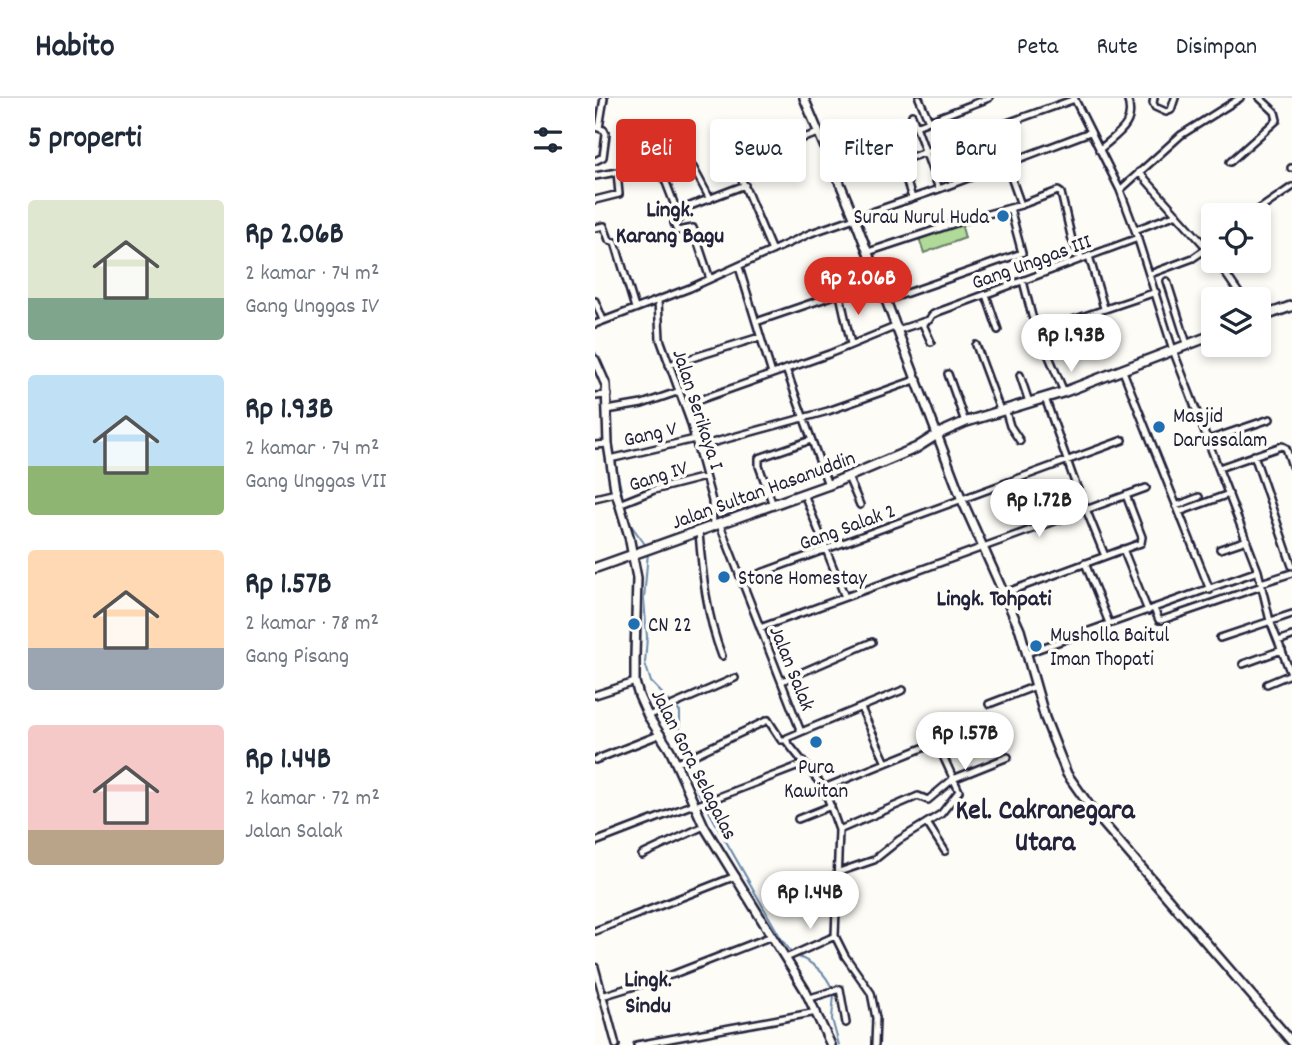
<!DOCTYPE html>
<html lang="id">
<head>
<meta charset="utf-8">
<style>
  :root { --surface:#fff; --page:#f2f2f3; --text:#1f2937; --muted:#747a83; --line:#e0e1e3; --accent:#d93025 }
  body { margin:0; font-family:Dekko,sans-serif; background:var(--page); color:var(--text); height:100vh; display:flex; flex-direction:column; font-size:26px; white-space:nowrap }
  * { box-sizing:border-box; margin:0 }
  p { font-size:23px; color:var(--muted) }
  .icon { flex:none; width:38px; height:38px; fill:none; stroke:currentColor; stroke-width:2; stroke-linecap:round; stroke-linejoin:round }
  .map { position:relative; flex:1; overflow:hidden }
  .details { display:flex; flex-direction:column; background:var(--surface); width:595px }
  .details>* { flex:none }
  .top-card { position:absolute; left:21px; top:21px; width:570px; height:63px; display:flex; gap:14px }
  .controls { position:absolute; left:606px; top:105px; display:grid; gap:14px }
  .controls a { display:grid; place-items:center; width:70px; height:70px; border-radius:7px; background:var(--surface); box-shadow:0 4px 10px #0003; font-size:35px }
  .price { position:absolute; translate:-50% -60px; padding:0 16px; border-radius:24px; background:#fff; color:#222; font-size:23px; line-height:46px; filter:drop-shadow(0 2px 4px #0008) }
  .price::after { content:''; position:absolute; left:50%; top:42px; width:21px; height:16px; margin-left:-10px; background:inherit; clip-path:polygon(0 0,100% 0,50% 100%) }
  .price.on { background:var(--accent); color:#fff }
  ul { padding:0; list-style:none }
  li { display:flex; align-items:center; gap:21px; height:175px; padding:0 28px }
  li span { display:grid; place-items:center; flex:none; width:196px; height:140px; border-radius:7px; color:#555 }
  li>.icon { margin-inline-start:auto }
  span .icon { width:84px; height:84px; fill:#fffc; stroke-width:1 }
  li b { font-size:30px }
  h2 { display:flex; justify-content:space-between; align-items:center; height:84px; padding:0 28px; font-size:30px }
  .pill { padding:0 24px; border-radius:7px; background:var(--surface); box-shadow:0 4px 10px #0003; font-size:24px; line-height:63px }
  .pill.on { background:var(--accent); color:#fff }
  header { display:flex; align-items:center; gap:42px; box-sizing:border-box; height:98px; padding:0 35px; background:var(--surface); border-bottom:2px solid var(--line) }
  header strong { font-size:33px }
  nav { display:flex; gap:38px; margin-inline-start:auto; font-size:24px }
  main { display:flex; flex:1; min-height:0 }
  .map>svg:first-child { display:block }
  .green { fill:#b0da97; stroke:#697e69; stroke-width:2 }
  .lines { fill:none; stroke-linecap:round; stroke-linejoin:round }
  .stream { stroke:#6989ab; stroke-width:2 }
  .minor-casing { stroke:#22223b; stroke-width:10 }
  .tertiary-casing { stroke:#22223b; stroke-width:12 }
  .secondary-casing { stroke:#22223b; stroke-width:13 }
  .minor { stroke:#fdfcf7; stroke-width:5 }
  .tertiary { stroke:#fdfcf7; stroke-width:7 }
  .secondary { stroke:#fdfcf7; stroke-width:8 }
  .poi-dot { fill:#1f6fb2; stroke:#fdfcf7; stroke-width:2.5 }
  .labels { text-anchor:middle; stroke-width:7; stroke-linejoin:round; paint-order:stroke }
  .poi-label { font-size:21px; fill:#22223b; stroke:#fdfcf7; text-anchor:start }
  .street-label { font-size:21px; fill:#22223b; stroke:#fdfcf7 }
  .neighbourhood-label { font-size:23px; font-weight:bold; fill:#22223b; stroke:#fdfcf7 }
  .district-label { font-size:28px; font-weight:bold; fill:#22223b; stroke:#fdfcf7 }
</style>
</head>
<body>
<header>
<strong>Habito</strong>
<nav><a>Peta</a><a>Rute</a><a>Disimpan</a></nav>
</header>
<main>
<section class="details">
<h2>5 properti<svg class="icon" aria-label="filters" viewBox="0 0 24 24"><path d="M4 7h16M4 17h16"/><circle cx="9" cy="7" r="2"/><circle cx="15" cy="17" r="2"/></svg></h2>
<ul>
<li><span style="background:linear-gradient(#dfe7d0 70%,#7fa58c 0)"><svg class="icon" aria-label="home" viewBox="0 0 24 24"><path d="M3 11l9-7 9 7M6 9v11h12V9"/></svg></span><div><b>Rp 2.06B</b><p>2 kamar · 74 m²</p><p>Gang Unggas IV</p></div></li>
<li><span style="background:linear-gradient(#bfe0f5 65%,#8fb573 0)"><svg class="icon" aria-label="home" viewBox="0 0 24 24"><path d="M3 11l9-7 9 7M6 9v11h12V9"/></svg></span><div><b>Rp 1.93B</b><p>2 kamar · 74 m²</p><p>Gang Unggas VII</p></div></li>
<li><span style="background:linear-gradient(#ffd9b3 70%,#9aa5b1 0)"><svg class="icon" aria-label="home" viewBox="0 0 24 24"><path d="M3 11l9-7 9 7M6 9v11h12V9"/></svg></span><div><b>Rp 1.57B</b><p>2 kamar · 78 m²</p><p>Gang Pisang</p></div></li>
<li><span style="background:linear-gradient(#f6c9c9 75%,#b9a48a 0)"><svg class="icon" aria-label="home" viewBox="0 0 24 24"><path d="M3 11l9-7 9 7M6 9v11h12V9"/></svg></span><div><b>Rp 1.44B</b><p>2 kamar · 72 m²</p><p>Jalan Salak</p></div></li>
</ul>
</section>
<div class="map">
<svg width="697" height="947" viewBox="0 0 697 947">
  <rect width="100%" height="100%" fill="#fdfcf7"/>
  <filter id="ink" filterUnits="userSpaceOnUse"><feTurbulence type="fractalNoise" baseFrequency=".0143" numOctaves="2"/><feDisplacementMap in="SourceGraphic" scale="14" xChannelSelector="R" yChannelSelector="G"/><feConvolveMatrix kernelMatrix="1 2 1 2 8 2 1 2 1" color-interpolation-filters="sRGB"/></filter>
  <g filter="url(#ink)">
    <path class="green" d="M366 125 370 140 329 155 324 140Z"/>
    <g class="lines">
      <path class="stream" d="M0 254C11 272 19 290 15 311
        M16 344 30 411
        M33 423 52 449
        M53 454 49 501 52 539 50 565 56 584 85 614V632L103 694 187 842 197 855
        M201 858C217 864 231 875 237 891
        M239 896 237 921 244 947"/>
      <g class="minor-casing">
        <path id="minor" d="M324 0 334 23
          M479 0 525 92 540 132 578 252 663 473 675 523 696 576 672 586
          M559 0 558 5 560 9 571 14 576 12 580 0
          M317 17 344 91
          M321 28 394 0
          M0 29 9 32 11 36 8 59 0 63
          M4 30 9 0
          M298 40 317 100
          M202 42 224 35
          M85 45 115 101
          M504 52C522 36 542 27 532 0
          M60 56 82 113 150 87
          M136 56 177 153
          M305 63 480 1
          M635 64 682 22 680 14 665 0
          M411 65 426 107
          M696 70H697
          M544 74 618 157
          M0 78 22 74 24 96 0 102
          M525 92 586 37 645 0
          M85 113 86 120 79 125 82 133 98 130 115 181
          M656 117 697 89
          M0 130 9 128 14 142 20 144 40 210
          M540 132 582 116
          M273 154 367 123 426 107 463 93 466 95 477 142 487 161
          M494 158 509 210
          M622 163 648 201
          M144 169 177 276
          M555 176 598 160 618 146
          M428 183 437 218 469 294
          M572 183 592 246
          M245 197 256 246
          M391 197 403 232
          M292 202 427 155 415 110
          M0 203 8 222
          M63 203 65 241 95 323 117 403 118 429
          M161 224 284 182
          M327 224 336 244
          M0 226 95 190 216 135 344 91 495 34
          M303 232 334 222 337 217 343 214 543 140
          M445 233 561 194
          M381 247 405 312
          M74 267 165 239
          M191 271 233 387
          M528 273 615 492
          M353 276 370 324
          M425 277 434 304
          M0 298 13 297
          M450 300 478 379 510 458
          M90 307 234 256 302 228
          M410 311 415 328 425 343
          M12 312 47 306 85 293
          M613 342 675 321
          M0 347 13 346
          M102 349 233 313 323 281
          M659 357 697 468
          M15 361 100 341
          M624 370 687 348 691 350 697 368
          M253 379 265 407
          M209 396 250 499
          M0 400 21 395
          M24 406 59 392 110 379
          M178 407 164 368V360L216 342
          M581 408 604 399
          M584 414 634 396
          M125 427 206 634 192 640V644L229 690 244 732 240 838 250 858 276 895 281 920 280 947
          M104 434C107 474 112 520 127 558
          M528 451 553 513
          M625 451 652 442
          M490 465 514 525
          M147 482 528 342
          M666 485 697 475
          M410 495 546 445 547 439 531 397
          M559 511 564 522H567L667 488
          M165 530 551 390
          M625 540 697 516
          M683 543 697 538
          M432 555 663 473
          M648 566 687 552
          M187 583 277 544
          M0 597 40 584
          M394 606 441 588
          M266 610 291 665
          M53 618 140 580
          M206 634 308 592
          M0 662 66 636
          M82 665 173 622 186 642H192
          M229 690 340 645 343 647 364 693 346 716 304 742 279 762 244 774
          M100 708 209 666
          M203 721 236 708
          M332 725 350 753
          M244 732 323 698 333 702 358 681 413 659
          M0 744 99 706
          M47 757 109 728
          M0 833 141 778
          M191 860 240 838
          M0 869 21 947
          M7 898 79 876 177 838
          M215 900 245 891 251 925
          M42 947 222 914"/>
      </g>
      <g class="tertiary-casing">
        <path id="tertiary" d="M209 0 260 121 367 402 425 532 450 620 472 676 501 717 697 944
          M0 262 11 287 13 346 20 391 34 438 42 480 40 559V584L44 598 53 618 75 652 109 728 210 892 236 947"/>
      </g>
      <g class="secondary-casing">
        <path id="secondary" d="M663 220 697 208
          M0 470 233 387 321 350 343 336 370 324 469 294 618 237"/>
      </g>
      <use href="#minor" class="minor"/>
      <use href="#tertiary" class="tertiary"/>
      <use href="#secondary" class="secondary"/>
    </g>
  </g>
  <g class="poi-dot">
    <circle cx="408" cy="118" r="7"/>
    <circle cx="564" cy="329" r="7"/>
    <circle cx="129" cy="479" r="7"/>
    <circle cx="39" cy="526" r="7"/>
    <circle cx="441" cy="548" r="7"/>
    <circle cx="221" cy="644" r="7"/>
  </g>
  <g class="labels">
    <g class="poi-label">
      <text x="394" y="125" text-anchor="end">Surau Nurul Huda</text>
      <text x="578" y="324">Masjid<tspan x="578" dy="24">Darussalam</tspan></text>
      <text x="143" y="486">Stone Homestay</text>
      <text x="53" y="533">CN 22</text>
      <text x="455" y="543">Musholla Baitul<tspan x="455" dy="24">Iman Thopati</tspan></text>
      <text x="221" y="675" text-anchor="middle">Pura<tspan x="221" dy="24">Kawitan</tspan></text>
    </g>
    <g class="street-label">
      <text transform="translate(436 163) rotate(-20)" y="7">Gang Unggas III</text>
      <text transform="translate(104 311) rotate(72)" y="7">Jalan Serikaya I</text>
      <text transform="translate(55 335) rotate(-13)" y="7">Gang V</text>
      <text transform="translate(63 377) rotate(-18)" y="7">Gang IV</text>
      <text transform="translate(168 391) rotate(-20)" y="7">Jalan Sultan Hasanuddin</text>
      <text transform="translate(252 428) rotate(-20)" y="7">Gang Salak 2</text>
      <text transform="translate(198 570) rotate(68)" y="7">Jalan Salak</text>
      <text transform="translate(100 666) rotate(63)" y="7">Jalan Gora Selagalas</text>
    </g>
    <g class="neighbourhood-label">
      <text x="75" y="118">Lingk.<tspan x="75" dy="26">Karang Bagu</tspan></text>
      <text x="399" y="507">Lingk. Tohpati</text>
      <text x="53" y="888">Lingk.<tspan x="53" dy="26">Sindu</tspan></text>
    </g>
    <g class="district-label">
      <text x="450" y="720">Kel. Cakranegara<tspan x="450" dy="32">Utara</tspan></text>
    </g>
  </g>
</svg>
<div class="controls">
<a><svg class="icon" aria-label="locate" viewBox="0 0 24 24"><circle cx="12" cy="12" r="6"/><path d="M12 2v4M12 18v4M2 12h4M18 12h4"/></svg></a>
<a><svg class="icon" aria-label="layers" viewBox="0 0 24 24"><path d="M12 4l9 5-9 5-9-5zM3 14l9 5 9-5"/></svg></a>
</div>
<b class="price on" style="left:263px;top:219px">Rp 2.06B</b>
<b class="price" style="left:476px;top:276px">Rp 1.93B</b>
<b class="price" style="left:444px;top:441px">Rp 1.72B</b>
<b class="price" style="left:370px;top:674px">Rp 1.57B</b>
<b class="price" style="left:215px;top:833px">Rp 1.44B</b>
<div class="top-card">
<a class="pill on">Beli</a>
<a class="pill">Sewa</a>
<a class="pill">Filter</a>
<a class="pill">Baru</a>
</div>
</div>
</main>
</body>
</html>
